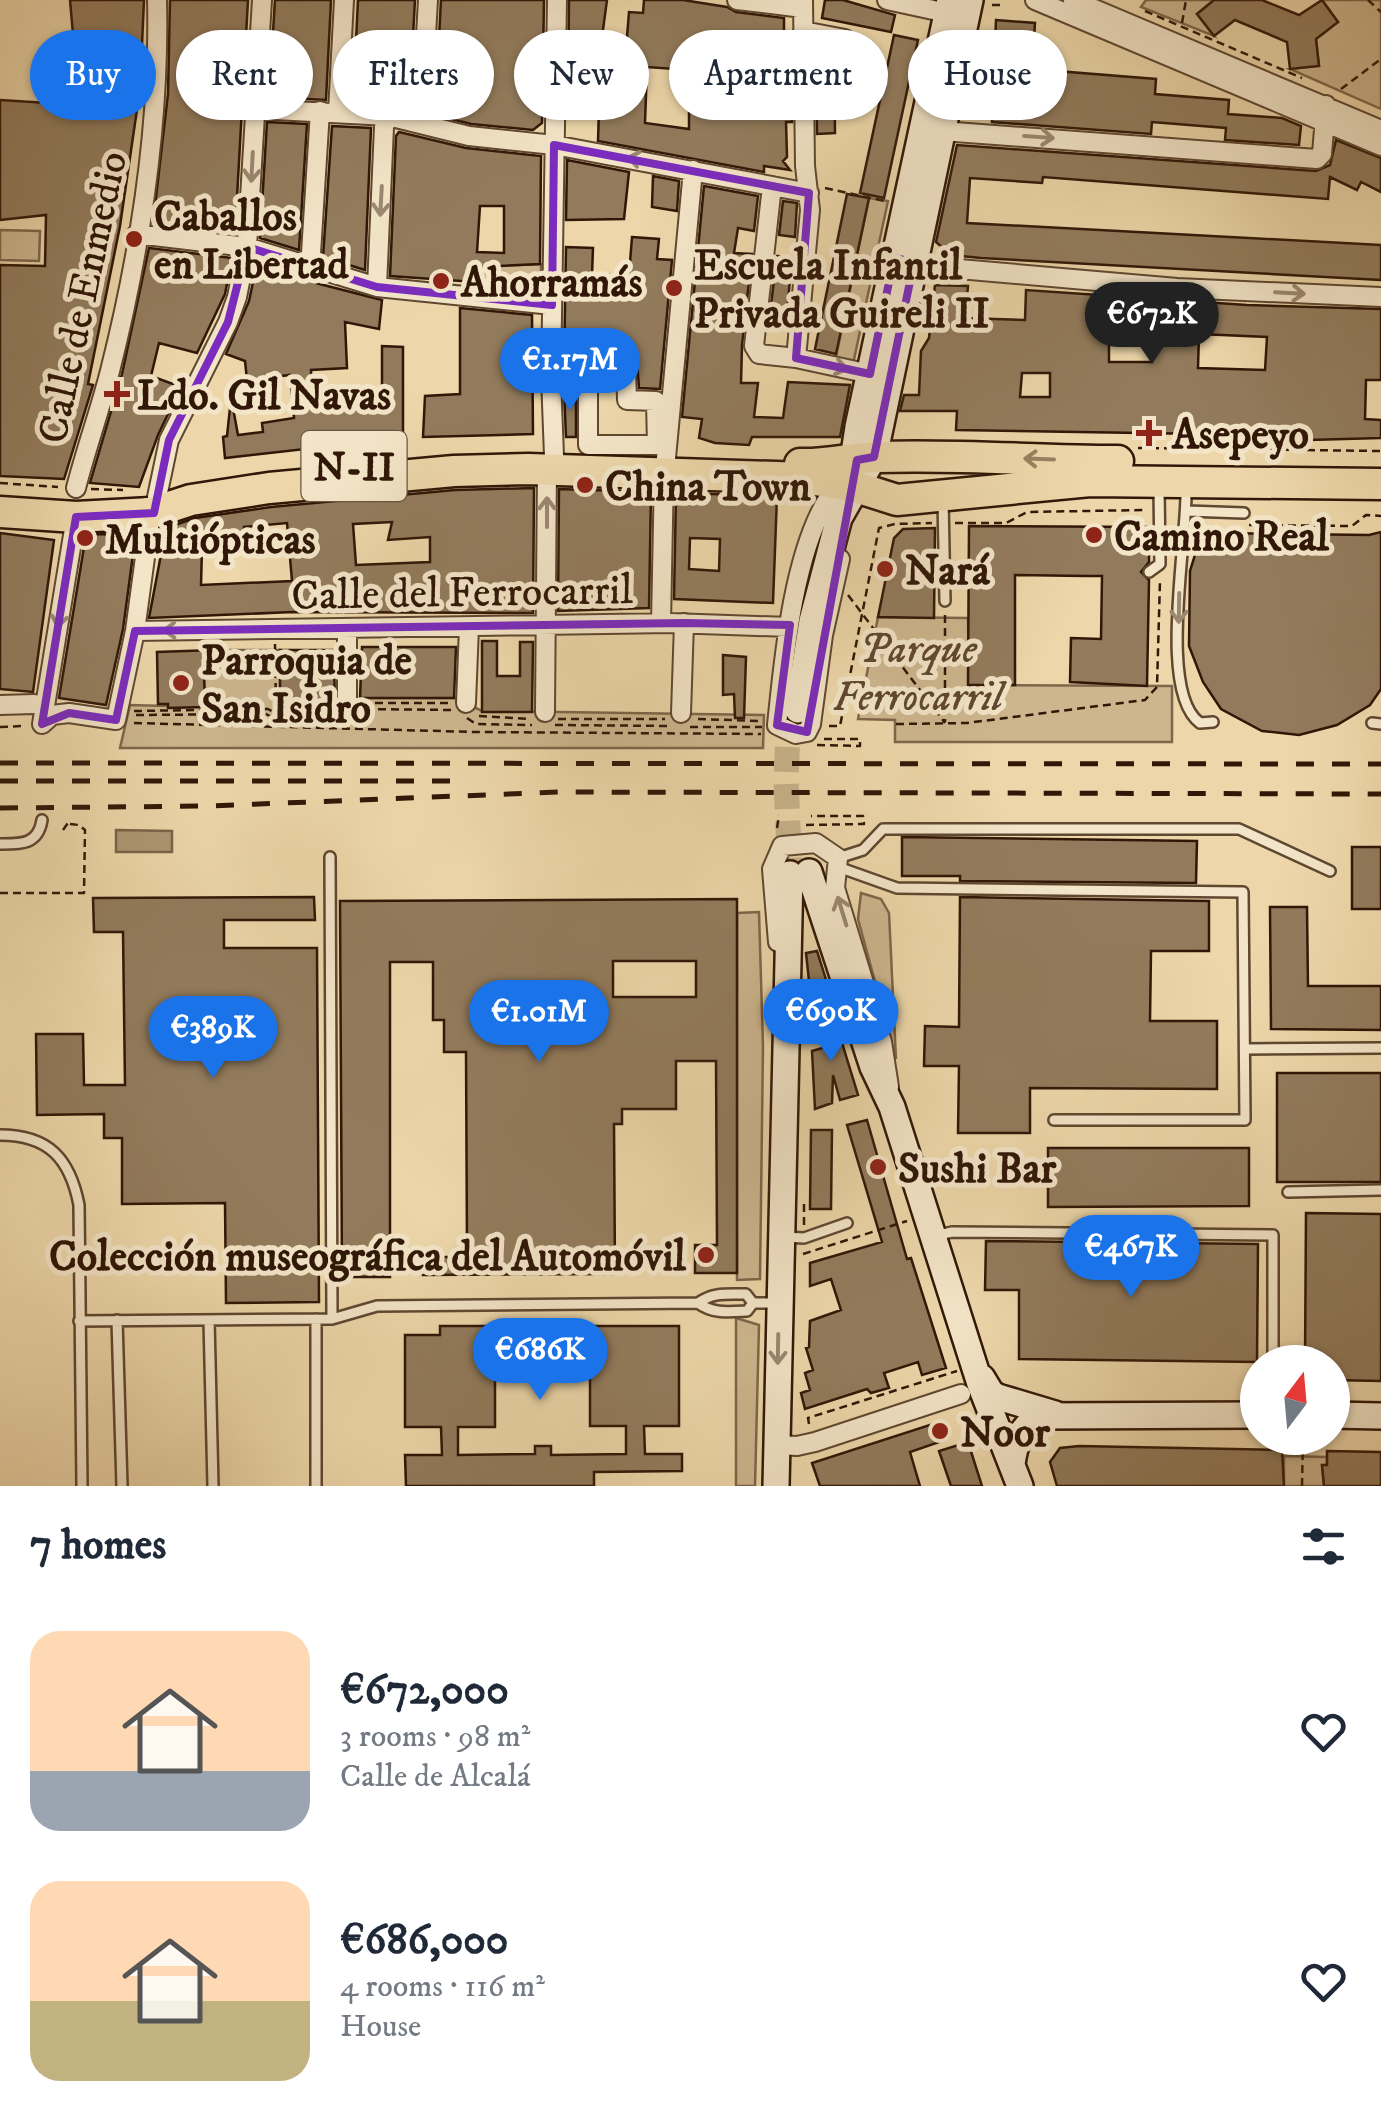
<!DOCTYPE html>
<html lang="en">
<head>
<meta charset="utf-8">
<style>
  :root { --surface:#fff; --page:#f6f6f7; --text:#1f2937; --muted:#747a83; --accent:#1a73e8 }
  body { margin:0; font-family:"IM FELL DW Pica",serif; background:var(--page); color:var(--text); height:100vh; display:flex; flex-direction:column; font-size:38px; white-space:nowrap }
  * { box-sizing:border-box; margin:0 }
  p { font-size:32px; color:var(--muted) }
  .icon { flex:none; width:55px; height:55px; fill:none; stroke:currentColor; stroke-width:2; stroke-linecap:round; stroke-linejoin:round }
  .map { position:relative; height:1486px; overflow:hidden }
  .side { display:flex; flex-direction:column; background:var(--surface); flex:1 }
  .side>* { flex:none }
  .top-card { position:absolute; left:30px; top:30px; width:1322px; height:90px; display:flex; gap:20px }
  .needle { width:65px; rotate:16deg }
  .tools { position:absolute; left:1240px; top:1345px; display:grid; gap:20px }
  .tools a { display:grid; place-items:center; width:110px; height:110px; border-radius:50%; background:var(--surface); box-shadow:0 2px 8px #0004; font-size:50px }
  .price { position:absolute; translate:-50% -85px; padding:0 22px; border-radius:35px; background:var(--accent); color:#fff; font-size:32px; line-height:65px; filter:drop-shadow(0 2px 5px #0008) }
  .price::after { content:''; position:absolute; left:50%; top:60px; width:30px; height:22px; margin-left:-15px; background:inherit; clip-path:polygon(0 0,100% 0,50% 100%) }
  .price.active { background:#222; color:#fff }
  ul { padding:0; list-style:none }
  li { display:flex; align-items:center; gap:30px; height:250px; padding:0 30px }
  li span { display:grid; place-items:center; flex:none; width:280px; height:200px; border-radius:30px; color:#555 }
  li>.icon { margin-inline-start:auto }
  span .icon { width:120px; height:120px; fill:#fffc; stroke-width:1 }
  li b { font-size:42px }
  h2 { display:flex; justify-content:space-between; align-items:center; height:120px; padding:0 30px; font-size:42px }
  .tag { padding:0 35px; border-radius:45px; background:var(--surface); box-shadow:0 2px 8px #0004; font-size:35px; line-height:90px }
  .tag.active { background:var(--accent); color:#fff }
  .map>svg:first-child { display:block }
  .green { fill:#cdb68e; stroke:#7e664a; stroke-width:2.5 }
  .water { fill:#ad9673; stroke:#7b6348; stroke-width:2.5 }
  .building { fill:#927b5c; stroke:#301707; stroke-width:2.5; fill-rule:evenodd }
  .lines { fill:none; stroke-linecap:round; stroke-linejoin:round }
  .secondary-tunnel { stroke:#c7b189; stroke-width:25; stroke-dasharray:25 12; stroke-linecap:butt }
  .lane-casing { stroke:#5f4730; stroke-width:14 }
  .street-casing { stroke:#5f4730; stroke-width:22 }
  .secondary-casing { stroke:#301707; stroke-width:30 }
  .primary-casing { stroke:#301707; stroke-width:35 }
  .path { stroke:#301707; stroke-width:2.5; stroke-dasharray:8 5; stroke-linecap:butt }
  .lane { stroke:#f3e5c8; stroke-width:9 }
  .street { stroke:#f3e5c8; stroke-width:18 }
  .secondary { stroke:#f3e5c8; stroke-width:25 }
  .primary { stroke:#edd7aa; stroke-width:30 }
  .rail { stroke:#301707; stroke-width:5; stroke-dasharray:18 18; stroke-linecap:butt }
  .oneway { stroke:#9b8871 }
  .oneway2 { stroke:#988161 }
  .marked { fill:none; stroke:#7b2cbf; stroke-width:8; stroke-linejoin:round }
  .poi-dot { fill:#8f2418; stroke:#f3e5c8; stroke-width:4 }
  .labels { text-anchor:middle; stroke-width:10; stroke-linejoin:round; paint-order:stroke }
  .shield { fill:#f3e5c8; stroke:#6a5541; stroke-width:2.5 }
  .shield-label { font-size:40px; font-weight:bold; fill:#301707 }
  .poi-label { font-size:42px; font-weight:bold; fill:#301707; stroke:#f3e5c8; text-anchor:start }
  .street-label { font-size:42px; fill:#301707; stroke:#f3e5c8 }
  .park-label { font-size:42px; font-style:italic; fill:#5f4730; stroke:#f3e5c8 }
</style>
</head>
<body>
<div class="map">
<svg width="1381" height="1486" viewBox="0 0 1381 1486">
  <rect width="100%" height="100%" fill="#edd7aa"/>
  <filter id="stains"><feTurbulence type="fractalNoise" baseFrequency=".002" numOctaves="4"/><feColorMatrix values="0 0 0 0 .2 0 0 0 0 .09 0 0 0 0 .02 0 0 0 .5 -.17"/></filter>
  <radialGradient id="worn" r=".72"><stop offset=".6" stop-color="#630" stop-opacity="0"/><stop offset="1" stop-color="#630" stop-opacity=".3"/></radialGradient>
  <path class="green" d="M1146 0H1214L1197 14 1214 36 1141 7Z
    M1322 0H1381V109L1290 69 1319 66 1316 39 1338 22Z
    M869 198 888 201 853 364 836 357Z
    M0 230 40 231 39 261 0 260Z
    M541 264 540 295 474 292 476 267Z
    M878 617 968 618 969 685 1172 686V742H895V720L858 719Z
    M214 650H280L281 712H335L360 698H455L482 711 764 715 763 748H120L130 705 205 707 204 675 215 674Z
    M861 893 881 899 889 913 896 1059 858 919Z
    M759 912 763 1046 760 1279 737 1280V913Z
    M736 1318 759 1325 755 1486H736Z
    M1284 1456 1327 1457V1465L1322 1466 1324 1486H1284Z"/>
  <path class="water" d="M116 830 172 831V852H116Z"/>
  <path class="building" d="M70 0H144L140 89 120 226 88 384 93 385 64 479 0 476V265L45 266 46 215 0 220V100L64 104 63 81 77 80Z
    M170 0H248L235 233 153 223 168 94Z
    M275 0H331L326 100 269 97Z
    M358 0H415L409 108 378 102H353Z
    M441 0H544L542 123 533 130 471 124 435 115Z
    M569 0H607L600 52 577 50 578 104H568Z
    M644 0H683L727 7 736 12 784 18V66H779L778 90H792V122H786L787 157 783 161 790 170 764 166V172L598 141 601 44 626 49 629 12 643 13ZM727 36 765 38 764 65 728 62 720 113 689 108V129L645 123 647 67 689 70V66L702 68V64L722 65Z
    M825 0H843L895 15 891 32 822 18Z
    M1214 0H1262L1299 15 1322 0 1338 22 1316 39 1319 66 1290 69 1287 42 1235 20 1214 36 1197 14Z
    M996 20 1035 23 1032 69 1156 79 1155 94 1229 100 1228 114 1282 118 1301 126 1299 145 1225 140 1226 128 1152 122 1151 134 992 122Z
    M894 35 918 40 884 198 860 193Z
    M834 50 835 133 817 134 816 51Z
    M267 122 307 124 299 250 260 238Z
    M332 126 371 128 365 270 323 257Z
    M399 132 466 148 541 156 540 264 476 267 475 282 390 276 396 136ZM480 206H504V253L477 252Z
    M1336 140 1381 158V192L1361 182 1357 190 1330 177 1328 199 1043 177 1042 183 970 178 967 223 1381 245V280L981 258 951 255 936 242 957 145 1316 171 1330 165Z
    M567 160 629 172 624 219 566 220Z
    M653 176 679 181 677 211 652 207Z
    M704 186 758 196 754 231 738 228 734 253 752 254 742 345 741 383H758L754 417 783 418 788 382 850 385 840 437H752L749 445 715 443 699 438 702 419 682 417Z
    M847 194 869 198 836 354 815 349Z
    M783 201 797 203 795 237 779 235Z
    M632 237 659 239 657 259 672 260 660 389 639 388 637 362 627 356H587L576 364H564L566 247 593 248 592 275H629Z
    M149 248 232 258 225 294 197 353 159 343 151 376 181 387 158 435 139 487 90 483 122 374Z
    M777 256 792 257 786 323 769 321Z
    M257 263 308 281 382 300 379 329 345 322 347 368 311 370 312 402 336 401V393H348V408L382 405V346L403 347V438L225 458 223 437 227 436 230 408H233L238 435 263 432 262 423 294 418 290 375 247 380 245 361 226 354 249 301Z
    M935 285 968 286 965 318 1025 320 1026 290 1247 305 1381 309V380H1366L1365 419 1381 420V438L1308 440 1268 439 1265 435 956 430 957 411H900L904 395H919L921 351 929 338ZM1109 330 1153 331 1152 362H1109ZM1199 334 1267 337 1265 370 1198 368ZM1022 373H1050V397H1020Z
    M460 308 532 315 533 434 423 437 425 396 460 394Z
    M564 390H576V437H566Z
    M534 488 533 613 293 612 149 618 166 528 195 518 271 507 455 490ZM392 522 388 540 430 537V562L356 565 353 524ZM287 523 292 581 201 585 202 548 245 545 244 527Z
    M559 489 651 492 649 608 558 611Z
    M676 493 777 496 773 603 674 599ZM690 538 720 539 719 571 689 569Z
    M969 526 1149 527V562L1141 572 1149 580 1147 686 1070 682 1071 638 1101 639 1102 576H1085L1015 575V685H968Z
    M935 528 934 618 878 617 894 538 903 529Z
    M1203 529 1218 533 1369 535 1381 532V689L1370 705 1337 725 1299 735 1262 731 1221 709 1203 682 1189 646 1190 571Z
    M0 533 54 540 33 692 0 689Z
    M103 534 135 540 123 629 106 705 59 698 86 535Z
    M482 641H497V676H520V642H533L532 712H482Z
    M362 647H456L454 698H360Z
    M214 650 215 675H204L205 707 168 708V704H158L157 652Z
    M280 650H334L335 712H280Z
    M723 655 746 657 744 718H735L734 694 723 695Z
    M902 837 1197 841 1196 883 960 881V876H902Z
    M1352 847H1381V909H1352Z
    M314 897 315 920H224V948H317L319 1302 226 1303 225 1203 122 1204V1138H104V1114L37 1115 36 1034H83L84 1085H125L123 932H94L93 898Z
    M960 897 1209 901V951H1151L1150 1021H1217V1089L1030 1088V1133H958L959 1066H924L925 1026 959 1027Z
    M737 899V1273H695V1245H717L716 1061H676V1109H622V1124H614L615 1274 423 1275V1257H456V1248H467L466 1052H444V1020H433V962H390V1277H342L340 901ZM613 961H696V997H613Z
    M1270 907H1307L1308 986H1381V1030L1271 1029Z
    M817 951 828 986 810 990 806 953Z
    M831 1007 858 1095 840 1100 833 1075 832 1103 815 1109 812 1051 826 1047 815 1012Z
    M1277 1073H1381V1182H1277Z
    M867 1120 907 1259 911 1258 946 1368 922 1375 918 1362 884 1373 889 1388 871 1393 867 1389 805 1409 801 1393 810 1390 805 1373 813 1370 806 1348 809 1347 810 1321 841 1310 831 1279 810 1286V1263L882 1242 847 1125Z
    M811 1130H832L831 1209H810Z
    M1048 1148H1249V1206L1048 1207Z
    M1306 1213 1381 1214V1381L1332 1380V1362H1305Z
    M986 1241 1258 1244 1257 1362 1019 1359V1290H985Z
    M440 1326H679V1426H644L645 1454H682V1471L594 1472V1486H406L405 1455H442L441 1427H405V1335H440ZM557 1349H590V1426H626V1454L551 1455V1446H535V1454L458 1455V1427H495V1350H529V1359H557Z
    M939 1422 945 1440 910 1452 920 1486H820L812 1463Z
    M968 1442 982 1486H951L939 1451Z
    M1079 1446 1282 1450 1284 1486H1057L1050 1462 1060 1448Z
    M1327 1451 1381 1452V1486H1324L1322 1465H1327Z"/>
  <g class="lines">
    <path class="secondary-tunnel" d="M789 710 786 779 790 874"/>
    <g class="lane-casing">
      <path id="lane" d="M1186 488C1188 539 1157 692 1200 723L1213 722
        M943 500 945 601
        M1187 511 1244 513
        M1149 572 1160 564 1159 488
        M1372 723 1381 724
        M0 844C21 844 38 845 42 820
        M330 857 332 1319
        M838 858 863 850 883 829H1239L1330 871
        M838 867 897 888 1243 892 1245 1120H1054
        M1246 1049 1381 1048
        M0 1135C49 1135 70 1159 79 1205L82 1486
        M1288 1192 1381 1190
        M934 1236 952 1232 1273 1235V1362
        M784 1237 804 1238 847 1223
        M698 1303C713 1292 727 1294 746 1294L753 1303H778
        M316 1319V1486
        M117 1320 122 1486
        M209 1320 213 1486
        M79 1321 332 1319 377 1306 698 1303C713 1314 728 1312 747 1311L753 1303"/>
    </g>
    <g class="street-casing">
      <path id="street" d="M737 0 803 8
        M887 0 947 13
        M1035 0 1381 146
        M1073 0 1381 130
        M803 31 845 39 858 48
        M256 109 388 116 469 136 554 145 809 193
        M338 112 344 0
        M421 124 428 0
        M942 131 1317 159 1322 154 1326 105
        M772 186 754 346 759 354 796 358 870 374
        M137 234 247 247 377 287 552 305
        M914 262 936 267 1177 288 1381 297
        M310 269 320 111
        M377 287 384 127 388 116
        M796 358 810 210 805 166 803 0
        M588 368H626L627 400 656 401 657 445H588Z
        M551 377H588
        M554 456 551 377 557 0
        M666 458 693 170
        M76 488C86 449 100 410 110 371 140 252 160 123 157 0
        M829 497C793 554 784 657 777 725L796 734 807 732 811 724 823 635 840 559
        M166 510 157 497 169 440 228 322 237 297 247 247 262 0
        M661 623 664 472
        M135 631 671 623 789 627
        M466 703 469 627
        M0 705 34 704
        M347 705V628
        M545 712 547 469
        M681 713 684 623
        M42 724 52 715 69 713 116 720 135 631 151 513 147 507
        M42 724 76 517
        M778 942 772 869 782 846 816 843 838 858 835 888 882 1042 889 1087
        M776 1445 797 1446 815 1442 961 1394"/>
    </g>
    <g class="secondary-casing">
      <path id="secondary" d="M855 477 853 460 858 427 950 0
        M798 710 812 621 839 518 874 457 970 0
        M809 872 873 1067 892 1107 980 1384 1020 1486
        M982 1378 991 1393 998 1397 1055 1414
        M1332 1415 1381 1416
        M1012 1464C1015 1442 1021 1426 1041 1416L1258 1415
        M776 1486 790 874"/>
    </g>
    <g class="primary-casing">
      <path id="primary" d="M800 464C826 465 851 458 877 457 957 454 1038 461 1118 461
        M0 512 76 517 151 513 191 500 269 488 454 471 528 469 805 478 856 487 897 500 1090 481 1381 484"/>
    </g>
    <path class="path" d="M1368 0 1381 12
      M992 5H1005
      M1145 11 1302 78
      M1182 23 1186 0
      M1341 89 1381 59
      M825 188 885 201
      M1138 448 1381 451
      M0 483 58 487
      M91 489 123 490
      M955 523H1006L1027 512 1145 510
      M1249 525 1352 526 1366 515 1381 516
      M848 595 945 723
      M945 615V722
      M275 644 276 711
      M362 703H449
      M365 709 452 710
      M134 711 268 709 282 717 334 718
      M136 715 266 714 281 722 340 720
      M479 716 530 719
      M467 718 476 724 532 725
      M558 719H665
      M698 719 760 721
      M134 723 476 732 761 734
      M896 724 967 723 1145 700 1157 687 1160 580
      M555 725 672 726
      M829 726H840L879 528 895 524 932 523
      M0 727 23 726
      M690 727H762
      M817 745 860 746V739H823
      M806 825 864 824 863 816H811
      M777 828 779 815
      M63 830 70 820
      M0 893H84L85 830 79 825 70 824
      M804 1225V1203
      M803 1254 907 1221
      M809 1424 808 1418 957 1371
      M1302 1486 1303 1438"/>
    <use href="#lane" class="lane"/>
    <use href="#street" class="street"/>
    <use href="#secondary" class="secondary"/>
    <use href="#primary" class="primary"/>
    <path class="rail" d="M0 763 1381 764
      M0 781H451
      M0 808 210 806 558 792 1381 794"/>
  </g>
  <defs><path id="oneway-shaft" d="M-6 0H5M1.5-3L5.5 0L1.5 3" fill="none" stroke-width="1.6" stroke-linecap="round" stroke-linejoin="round" transform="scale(2.5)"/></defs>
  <g class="oneway">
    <use href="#oneway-shaft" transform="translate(1039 137) rotate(4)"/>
    <use href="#oneway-shaft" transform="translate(642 160) rotate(-170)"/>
    <use href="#oneway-shaft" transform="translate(252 167) rotate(93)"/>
    <use href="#oneway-shaft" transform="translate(381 201) rotate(93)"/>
    <use href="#oneway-shaft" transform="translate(1290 293) rotate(3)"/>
    <use href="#oneway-shaft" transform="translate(833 366) rotate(12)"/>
    <use href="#oneway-shaft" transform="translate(547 512) rotate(-90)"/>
    <use href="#oneway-shaft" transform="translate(1179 608) rotate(91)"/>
    <use href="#oneway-shaft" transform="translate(60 613) rotate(99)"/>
    <use href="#oneway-shaft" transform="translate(178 630) rotate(179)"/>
    <use href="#oneway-shaft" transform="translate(842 911) rotate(-107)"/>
    <use href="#oneway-shaft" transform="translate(778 1349) rotate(91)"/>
  </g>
  <use class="oneway2" href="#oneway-shaft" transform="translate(1039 459) rotate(-178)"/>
  <path class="marked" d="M554 145 809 193 796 358 870 374 894 258 914 262 874 457 857 460 807 732 777 725 790 625 684 623 135 631 116 720 69 713 42 724 76 517 154 513 169 440 228 322 247 247 377 287 552 305Z"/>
  <g class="poi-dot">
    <circle cx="134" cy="239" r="10"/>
    <circle cx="441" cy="281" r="10"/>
    <circle cx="674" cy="288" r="10"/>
    <path d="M112 379h10v10h10v10h-10v10h-10v-10h-10v-10h10z"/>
    <path d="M1144 418h10v10h10v10h-10v10h-10v-10h-10v-10h10z"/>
    <circle cx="585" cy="485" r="10"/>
    <circle cx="1094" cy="535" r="10"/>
    <circle cx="85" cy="538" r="10"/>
    <circle cx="885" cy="569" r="10"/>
    <circle cx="181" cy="683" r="10"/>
    <circle cx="878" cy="1167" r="10"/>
    <circle cx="706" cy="1255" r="10"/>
    <circle cx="940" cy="1431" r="10"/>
  </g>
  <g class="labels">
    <rect class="shield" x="301.5" y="431" width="105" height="70" rx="8"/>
    <g class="shield-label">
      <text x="354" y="480">N-II</text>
    </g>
    <g class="poi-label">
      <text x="154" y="230">Caballos<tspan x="154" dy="48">en Libertad</tspan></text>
      <text x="694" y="279">Escuela Infantil<tspan x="694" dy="48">Privada Guireli II</tspan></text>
      <text x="461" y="296">Ahorramás</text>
      <text x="137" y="409">Ldo. Gil Navas</text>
      <text x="1172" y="448">Asepeyo</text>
      <text x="605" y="500">China Town</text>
      <text x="1114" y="550">Camino Real</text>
      <text x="105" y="553">Multiópticas</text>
      <text x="905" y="584">Nará</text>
      <text x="201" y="674">Parroquia de<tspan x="201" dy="48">San Isidro</tspan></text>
      <text x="898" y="1182">Sushi Bar</text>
      <text x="686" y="1270" text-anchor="end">Colección museográfica del Automóvil</text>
      <text x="960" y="1446">Noor</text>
    </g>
    <g class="street-label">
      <text transform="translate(81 297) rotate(-78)" y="15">Calle de Enmedio</text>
      <text transform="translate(462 591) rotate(-1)" y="15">Calle del Ferrocarril</text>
    </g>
    <g class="park-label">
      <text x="918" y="662">Parque<tspan x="918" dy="48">Ferrocarril</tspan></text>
    </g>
  </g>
  <rect width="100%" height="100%" filter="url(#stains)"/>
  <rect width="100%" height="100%" fill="url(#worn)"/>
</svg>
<div class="tools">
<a><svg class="needle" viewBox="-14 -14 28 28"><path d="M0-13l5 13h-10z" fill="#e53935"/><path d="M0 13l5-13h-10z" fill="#747a83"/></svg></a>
</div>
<b class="price active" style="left:1152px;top:367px">€672K</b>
<b class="price" style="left:570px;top:413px">€1.17M</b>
<b class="price" style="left:831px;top:1064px">€690K</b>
<b class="price" style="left:539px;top:1065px">€1.01M</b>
<b class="price" style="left:213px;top:1081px">€389K</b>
<b class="price" style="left:1131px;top:1300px">€467K</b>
<b class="price" style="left:540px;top:1403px">€686K</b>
<div class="top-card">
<a class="tag active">Buy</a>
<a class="tag">Rent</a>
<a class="tag">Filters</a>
<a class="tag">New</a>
<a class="tag">Apartment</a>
<a class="tag">House</a>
</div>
</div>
<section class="side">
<h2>7 homes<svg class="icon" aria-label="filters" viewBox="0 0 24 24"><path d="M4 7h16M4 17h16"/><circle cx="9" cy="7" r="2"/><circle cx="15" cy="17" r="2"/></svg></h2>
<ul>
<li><span style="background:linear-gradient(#ffd9b3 70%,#9aa5b1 0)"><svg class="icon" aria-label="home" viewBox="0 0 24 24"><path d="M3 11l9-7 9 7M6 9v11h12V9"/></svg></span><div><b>€672,000</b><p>3 rooms · 98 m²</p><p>Calle de Alcalá</p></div><svg class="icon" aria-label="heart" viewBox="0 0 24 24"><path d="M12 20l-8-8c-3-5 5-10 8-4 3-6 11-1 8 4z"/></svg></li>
<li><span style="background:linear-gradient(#ffd9b3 60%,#c2b280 0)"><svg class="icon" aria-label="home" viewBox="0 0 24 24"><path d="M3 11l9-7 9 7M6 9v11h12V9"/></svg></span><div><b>€686,000</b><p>4 rooms · 116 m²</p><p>House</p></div><svg class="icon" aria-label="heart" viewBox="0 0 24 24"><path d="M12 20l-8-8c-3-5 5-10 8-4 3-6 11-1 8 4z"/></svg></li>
</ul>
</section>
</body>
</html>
